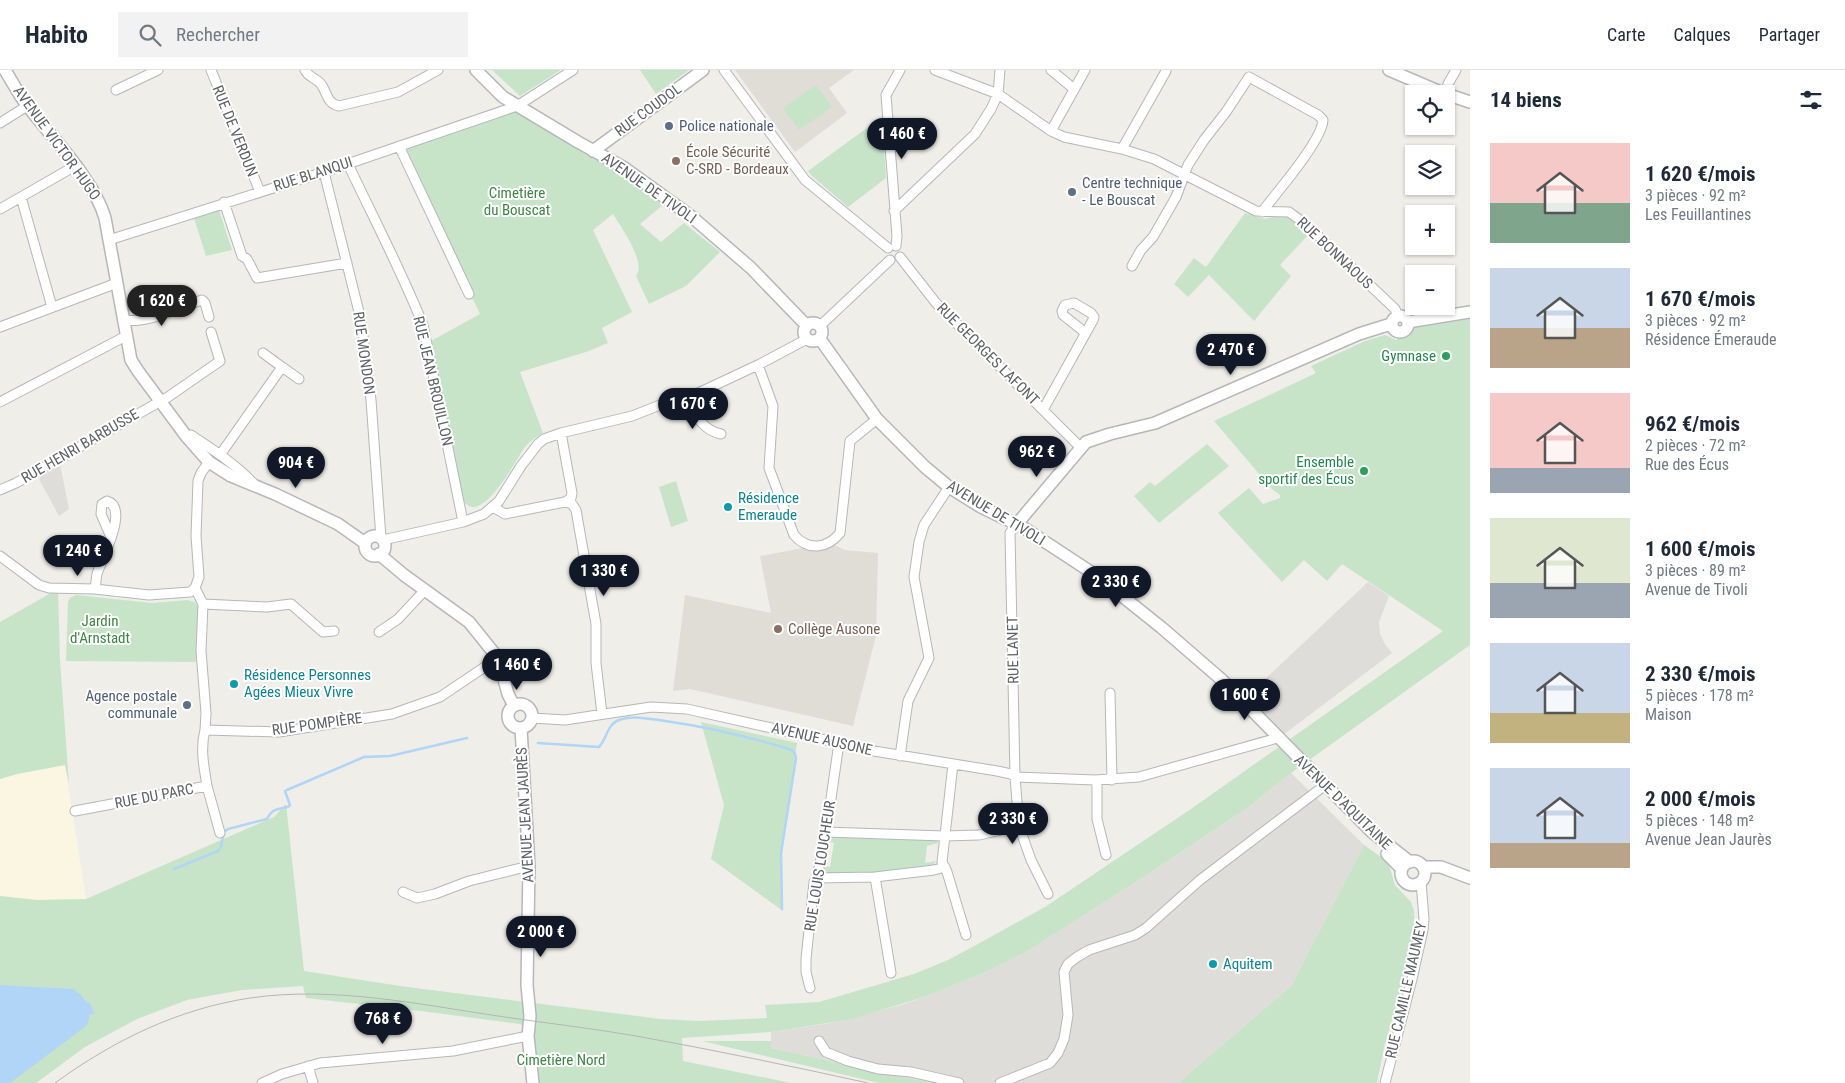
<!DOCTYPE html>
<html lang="fr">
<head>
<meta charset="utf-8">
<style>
  :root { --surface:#fff; --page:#f2f2f3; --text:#1f2937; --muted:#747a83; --line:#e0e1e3; --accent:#111827 }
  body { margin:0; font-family:"Roboto Condensed",sans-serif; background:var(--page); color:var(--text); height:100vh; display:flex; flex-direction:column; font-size:19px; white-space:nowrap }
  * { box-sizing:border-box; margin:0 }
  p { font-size:16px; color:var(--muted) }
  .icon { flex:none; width:28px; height:28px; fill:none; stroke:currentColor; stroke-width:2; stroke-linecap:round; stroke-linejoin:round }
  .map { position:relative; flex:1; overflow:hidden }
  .sheet { display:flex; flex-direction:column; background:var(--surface); width:375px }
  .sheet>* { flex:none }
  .tools { position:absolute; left:1405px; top:15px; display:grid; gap:10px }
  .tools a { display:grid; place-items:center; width:50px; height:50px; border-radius:0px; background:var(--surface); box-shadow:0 1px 4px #0004; font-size:25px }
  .price { position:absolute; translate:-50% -42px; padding:0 11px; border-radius:18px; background:var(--accent); color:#fff; font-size:16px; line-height:32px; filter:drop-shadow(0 1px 2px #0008) }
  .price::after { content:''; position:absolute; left:50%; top:30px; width:15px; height:11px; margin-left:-8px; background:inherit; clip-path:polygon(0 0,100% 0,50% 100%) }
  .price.current { background:#222; color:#fff }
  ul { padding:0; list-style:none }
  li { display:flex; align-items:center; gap:15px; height:125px; padding:0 20px }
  li span { display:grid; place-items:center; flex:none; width:140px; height:100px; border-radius:0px; color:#555 }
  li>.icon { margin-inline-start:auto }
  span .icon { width:60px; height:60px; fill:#fffc; stroke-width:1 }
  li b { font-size:21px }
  h2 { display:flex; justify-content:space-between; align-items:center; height:60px; padding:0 20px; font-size:21px }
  header { display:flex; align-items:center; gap:30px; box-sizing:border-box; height:70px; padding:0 25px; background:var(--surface); border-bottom:1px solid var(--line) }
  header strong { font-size:24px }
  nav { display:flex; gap:28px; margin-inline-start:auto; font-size:18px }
  .search { width:350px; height:45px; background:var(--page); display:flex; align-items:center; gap:12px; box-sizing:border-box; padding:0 18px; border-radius:0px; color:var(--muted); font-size:19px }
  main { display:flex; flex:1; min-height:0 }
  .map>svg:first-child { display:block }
  .commercial { fill:#fbf6e2 }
  .industrial { fill:#dfddda }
  .education { fill:#dfddd6 }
  .green { fill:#c7e4c9 }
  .water { fill:#b1d5f6 }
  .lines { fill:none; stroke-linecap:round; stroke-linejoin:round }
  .stream { stroke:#b1d5f6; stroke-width:2.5 }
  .minor-casing { stroke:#b5b7bb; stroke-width:11 }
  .tertiary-casing { stroke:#b5b7bb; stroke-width:14 }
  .minor { stroke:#fff; stroke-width:9 }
  .tertiary { stroke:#fff; stroke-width:11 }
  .tram { stroke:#b5b6b6; stroke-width:1 }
  .service-dot { fill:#5c6f8a; stroke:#fff; stroke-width:2 }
  .education-dot { fill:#8d6e63; stroke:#fff; stroke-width:2 }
  .leisure-dot { fill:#2e9e5b; stroke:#fff; stroke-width:2 }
  .culture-dot { fill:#0f9aa8; stroke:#fff; stroke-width:2 }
  .labels { text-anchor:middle; stroke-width:4; stroke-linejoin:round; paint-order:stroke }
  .street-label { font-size:15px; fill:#5f6266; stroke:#fff }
  .service-label { font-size:15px; fill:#4e5e75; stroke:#fff; text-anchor:start }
  .education-label { font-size:15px; fill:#785e54; stroke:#fff; text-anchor:start }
  .park-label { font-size:15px; fill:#408447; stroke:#fff }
  .leisure-label { font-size:15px; fill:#27864d; stroke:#fff; text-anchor:end }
  .culture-label { font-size:15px; fill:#0d838f; stroke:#fff; text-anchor:start }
</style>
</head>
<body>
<header>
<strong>Habito</strong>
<div class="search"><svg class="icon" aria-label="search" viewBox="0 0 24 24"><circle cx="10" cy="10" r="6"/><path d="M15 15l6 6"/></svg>Rechercher</div>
<nav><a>Carte</a><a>Calques</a><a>Partager</a></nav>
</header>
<main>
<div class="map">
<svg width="1470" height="1013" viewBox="0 0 1470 1013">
  <rect width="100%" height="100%" fill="#efeee8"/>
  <path class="commercial" d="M65 695 86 829 37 830 0 826V709L17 704Z"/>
  <path class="industrial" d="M60 394 69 439 59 446 40 411 39 406Z
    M1368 512 1389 526 1379 552 1380 564 1385 574 1392 583 1283 665 1246 627Z
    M1291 703 1364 775 1291 916 1178 1013H931L771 978V962L830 953 901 935 927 926 981 904 1028 881 1153 801 1246 739Z"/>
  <path class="education" d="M735 0H854L829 18 847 43 795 82Z
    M834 475 845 480 878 483 876 566 853 656 690 619 673 621 685 525 771 543 760 486 803 478 821 480Z"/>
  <path class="green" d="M492 0H561L520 26Z
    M640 0H689L656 24Z
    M816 15 832 37 799 60 783 38Z
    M517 36 647 114 643 119 663 135 640 154 661 172 684 153 720 182 686 216 649 234 636 206C647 193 621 157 613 144L593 160 632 242 602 258 608 273 586 282 520 302 543 363C536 367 530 371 525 377 516 389 481 459 463 430L431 271 480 244 399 76Z
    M882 47 886 108 848 137 812 106 808 101Z
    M219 140 232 180 206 186 194 148Z
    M1245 143 1264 149 1278 146 1289 147 1310 163 1280 195 1291 206 1254 251 1209 205 1188 227 1174 214 1194 188 1206 197Z
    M1470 249V575L1291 703 1246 739 1153 801 1028 881 981 904 927 926 852 949 771 962 682 968 683 991 791 1013H540L534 962 520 954 421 941 306 928 303 916 242 920 187 930 137 949 85 977 36 1013H0V826L37 830 86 829 274 747 286 734 304 901 400 916 661 949 698 951 767 948 765 935 819 932 914 904 948 890 976 875 1045 837 1191 739 1443 561 1342 494 1327 511 1304 490 1282 512 1218 443 1249 418 1263 434 1280 428V425L1272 419 1214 351 1316 303 1311 296 1365 271 1385 265 1396 270 1415 258Z
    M1207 374 1229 396 1159 453 1134 426 1150 412 1155 416Z
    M676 411 688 451 671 457 659 417Z
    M58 519 60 590 69 714 65 695 17 704 0 709V552Z
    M76 525 152 533 187 530 195 532 198 537V544L196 592 66 591 68 532 70 528Z
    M701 652 797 673 782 784 783 841 711 789 724 735Z
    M832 767 936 769 938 773 927 776 925 793 936 791 933 796 906 800 828 805 822 800 823 795 830 797 834 773 827 771Z
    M1364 775 1388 792 1395 815 1411 832 1414 841 1415 871 1384 978 1377 1013H1178L1291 916Z
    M702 971H771V978L931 1013H879Z"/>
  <path class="water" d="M0 915 73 919 81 925 87 933H90L94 943 89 945V950L86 956 10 1013H0Z"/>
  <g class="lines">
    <path class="stream" d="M538 673 599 677C607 669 607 654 619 650 634 645 650 649 665 651 708 657 750 667 792 680L795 684 796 688 781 783 782 839
      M174 799 218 781 221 776 224 762 228 759 267 749C272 739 277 739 288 737L290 735 285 721 287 720 364 687 390 686 467 668"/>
    <g class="minor-casing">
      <path id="minor" d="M211 0 260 122
        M305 0C308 7 316 8 321 14 327 22 327 34 339 36L398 22 438 0
        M724 0 805 110 888 178
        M935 0 998 24 1051 61 1064 67 1122 79 1154 89 1256 141 1289 142 1308 156 1395 239 1398 246
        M1051 0 1074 19
        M116 20 158 0
        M1447 25 1448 14 1456 0
        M0 53 27 36
        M1051 61 1085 0
        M399 76 469 224
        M1122 79 1166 1
        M348 94C373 147 401 200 423 255L463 452
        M324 102 361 250 371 330 381 468
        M21 127 52 237
        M224 132 242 186 247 189 257 208 347 193
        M0 139 75 96
        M894 141 975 64 991 39 998 24 1000 0
        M109 170 324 102 517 36 573 0
        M896 176 897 166 886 25 900 0
        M900 187 936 233 1080 377
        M1132 196 1141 180 1153 167 1176 127 1188 95 1204 70 1226 42 1249 7 1318 45 1323 50C1322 71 1276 123 1262 142
        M123 250C148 254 178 238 202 230L205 233 209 247
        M820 256 890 190
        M0 257 117 213
        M758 295 773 336 769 398 794 465C808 481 827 479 840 463L850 371 877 349
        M282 297 299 309
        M687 328C695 344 702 360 721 364
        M0 332 126 266
        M1043 340 1093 250 1094 247 1091 243 1074 233 1065 235 1062 241 1063 245 1082 260 1085 264
        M561 363 572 423 571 428 565 432
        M186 366 191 365C213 380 237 395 255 415
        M220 385 282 297 263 283
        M0 420 16 413 168 327 220 291 211 262
        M493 437 505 444 565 432 572 434 576 440 596 554V593L602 644
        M1016 455 1010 463 1015 707 1019 756 1031 790 1048 824
        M383 470 463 452 484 444 499 431 521 396 538 374 544 369 561 363 632 346 660 335 681 331 760 294 807 269
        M0 486 39 515 49 518 95 519 149 525 190 522 195 518
        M195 518 203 534 201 581 206 643 205 660 279 662 392 644 440 627 498 588
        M195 518 199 507 196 466 198 411 201 403 209 392
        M95 519C96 514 96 509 97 504 101 490 130 438 107 431L102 434 101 444 111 467
        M203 534 267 537 291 534 323 562 334 561
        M379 562 398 549 425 520
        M1110 623 1112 710
        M532 648 565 650 651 637 687 639 874 681 997 701 1011 704 1015 707 1095 710 1139 707 1274 669
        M900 686 908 631 929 588 914 507 919 472 924 455 949 417
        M953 694 942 792 947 802 966 865
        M1095 710 1097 715V749L1106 785
        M207 716 220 763
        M75 741 207 716C204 697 200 679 205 660
        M825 762 944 766 979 765 1019 756
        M875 807 891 903
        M817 808 875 807 934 800 945 797
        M403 822 417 828 435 824 469 811 529 796
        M810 918 806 902V889L814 812 817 808 827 756 839 673
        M819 971 826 982 848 991 878 999 911 1002 959 1013
        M308 996 313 1013
        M262 1013 282 1004 320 993 453 981 528 966
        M1000 1013 1050 993 1058 983 1064 969 1068 945 1064 902 1068 894 1077 887 1089 880 1135 865 1146 858 1200 810 1320 719
        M1385 1013 1412 909 1423 860 1424 849 1421 812"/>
    </g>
    <g class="tertiary-casing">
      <path id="tertiary" d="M5 0C13 13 20 27 30 39 54 70 94 110 105 148L131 290 138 301 186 366 209 392 231 406 275 424 338 454 365 473
        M476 0 503 27 578 72 623 97 692 147 751 198 807 256
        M1389 0 1445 24
        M1446 24 1470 32
        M593 81 703 0
        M1392 254a8 8 0 1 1 16 0a8 8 0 1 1-16 0Z
        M1408 252 1470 242
        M804 262a9 9 0 1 1 18 0a9 9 0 1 1-18 0Z
        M820 269 877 349 925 397 949 417 981 437 1024 458 1097 506 1162 558 1222 610 1372 762 1410 792
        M1016 455 1086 372 1110 364 1155 353 1359 264 1391 254
        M365 476a10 10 0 1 1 20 0a10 10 0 1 1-20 0Z
        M379 484 404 505 469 552 498 588 508 624 514 636
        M508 646a12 12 0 1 1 24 0a12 12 0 1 1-24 0Z
        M521 658 529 796 527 915 530 946 528 966 533 1013
        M1387 784 1402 799
        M1401 803a12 12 0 1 1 24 0a12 12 0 1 1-24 0Z
        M1423 797H1441L1470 808"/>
    </g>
    <use href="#minor" class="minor"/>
    <use href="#tertiary" class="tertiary"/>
    <path class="tram" d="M55 1013C114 970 178 939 250 928 333 916 417 934 498 946 544 953 591 958 636 966 714 980 791 996 868 1013"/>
  </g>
  <g class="service-dot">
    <circle cx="669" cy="56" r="5"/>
    <circle cx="1072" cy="122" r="5"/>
    <circle cx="187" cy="635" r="5"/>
  </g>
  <g class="education-dot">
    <circle cx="676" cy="91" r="5"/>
    <circle cx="778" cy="559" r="5"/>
  </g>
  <g class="leisure-dot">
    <circle cx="1446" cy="286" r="5"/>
    <circle cx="1364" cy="401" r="5"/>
  </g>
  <g class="culture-dot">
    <circle cx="728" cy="437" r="5"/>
    <circle cx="234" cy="614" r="5"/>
    <circle cx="1213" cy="894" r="5"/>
  </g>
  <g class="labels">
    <g class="street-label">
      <text transform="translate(648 40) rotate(-36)" y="5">RUE COUDOL</text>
      <text transform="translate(235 61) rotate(68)" y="5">RUE DE VERDUN</text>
      <text transform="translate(57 73) rotate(54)" y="5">AVENUE VICTOR HUGO</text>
      <text transform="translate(313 104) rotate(-18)" y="5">RUE BLANQUI</text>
      <text transform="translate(649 118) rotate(35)" y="5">AVENUE DE TIVOLI</text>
      <text transform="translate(1335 183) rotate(43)" y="5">RUE BONNAOUS</text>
      <text transform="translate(364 283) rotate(82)" y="5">RUE MONDON</text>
      <text transform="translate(988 284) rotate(45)" y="5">RUE GEORGES LAFONT</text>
      <text transform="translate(433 311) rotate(77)" y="5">RUE JEAN BROUILLON</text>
      <text transform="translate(80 376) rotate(-30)" y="5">RUE HENRI BARBUSSE</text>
      <text transform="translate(996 443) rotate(31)" y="5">AVENUE DE TIVOLI</text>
      <text transform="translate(1013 580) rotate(-91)" y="5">RUE LANET</text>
      <text transform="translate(317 654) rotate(-8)" y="5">RUE POMPIÈRE</text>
      <text transform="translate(822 669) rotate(13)" y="5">AVENUE AUSONE</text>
      <text transform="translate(154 726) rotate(-11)" y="5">RUE DU PARC</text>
      <text transform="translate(1343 732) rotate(44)" y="5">AVENUE D'AQUITAINE</text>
      <text transform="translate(525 745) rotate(-93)" y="5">AVENUE JEAN JAURÈS</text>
      <text transform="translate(820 796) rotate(-81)" y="5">RUE LOUIS LOUCHEUR</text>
      <text transform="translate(1406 920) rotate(-77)" y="5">RUE CAMILLE MAUMEY</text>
    </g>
    <g class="service-label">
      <text x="679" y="61">Police nationale</text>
      <text x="1082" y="118">Centre technique<tspan x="1082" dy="17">- Le Bouscat</tspan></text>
      <text x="177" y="631" text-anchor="end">Agence postale<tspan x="177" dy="17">communale</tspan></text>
    </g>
    <g class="education-label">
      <text x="686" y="87">École Sécurité<tspan x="686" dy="17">C-SRD - Bordeaux</tspan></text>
      <text x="788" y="564">Collège Ausone</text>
    </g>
    <g class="park-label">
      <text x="517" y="128">Cimetière<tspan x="517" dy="17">du Bouscat</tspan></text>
      <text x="100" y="556">Jardin<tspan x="100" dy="17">d'Arnstadt</tspan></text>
      <text x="561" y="995">Cimetière Nord</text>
    </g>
    <g class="leisure-label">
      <text x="1436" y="291">Gymnase</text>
      <text x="1354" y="397">Ensemble<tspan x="1354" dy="17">sportif des Écus</tspan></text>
    </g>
    <g class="culture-label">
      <text x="738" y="433">Résidence<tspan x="738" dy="17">Emeraude</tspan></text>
      <text x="244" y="610">Résidence Personnes<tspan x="244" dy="17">Agées Mieux Vivre</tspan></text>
      <text x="1223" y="899">Aquitem</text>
    </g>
  </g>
</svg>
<div class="tools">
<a><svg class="icon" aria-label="locate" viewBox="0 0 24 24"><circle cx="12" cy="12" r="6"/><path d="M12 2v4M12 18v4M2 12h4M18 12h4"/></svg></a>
<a><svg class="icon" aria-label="layers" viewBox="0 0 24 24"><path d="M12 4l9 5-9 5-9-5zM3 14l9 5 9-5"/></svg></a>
<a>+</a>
<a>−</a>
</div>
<b class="price" style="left:902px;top:90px">1 460 €</b>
<b class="price current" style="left:162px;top:257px">1 620 €</b>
<b class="price" style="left:1231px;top:306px">2 470 €</b>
<b class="price" style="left:693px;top:360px">1 670 €</b>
<b class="price" style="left:1037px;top:408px">962 €</b>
<b class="price" style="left:296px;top:419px">904 €</b>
<b class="price" style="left:78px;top:507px">1 240 €</b>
<b class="price" style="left:604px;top:527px">1 330 €</b>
<b class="price" style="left:1116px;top:538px">2 330 €</b>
<b class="price" style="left:517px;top:621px">1 460 €</b>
<b class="price" style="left:1245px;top:651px">1 600 €</b>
<b class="price" style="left:1013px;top:775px">2 330 €</b>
<b class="price" style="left:541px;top:888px">2 000 €</b>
<b class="price" style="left:383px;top:975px">768 €</b>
</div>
<section class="sheet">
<h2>14 biens<svg class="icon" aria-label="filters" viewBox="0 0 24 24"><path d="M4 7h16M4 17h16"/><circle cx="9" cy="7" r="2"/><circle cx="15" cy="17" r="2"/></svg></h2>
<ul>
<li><span style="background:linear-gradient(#f6c9c9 60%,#7fa58c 0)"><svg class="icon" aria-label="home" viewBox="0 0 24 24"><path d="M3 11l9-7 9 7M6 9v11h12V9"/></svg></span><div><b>1 620 €/mois</b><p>3 pièces · 92 m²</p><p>Les Feuillantines</p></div></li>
<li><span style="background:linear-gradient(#c9d6e8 60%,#b9a48a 0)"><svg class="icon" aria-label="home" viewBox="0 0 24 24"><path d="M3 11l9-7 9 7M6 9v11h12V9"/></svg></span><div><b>1 670 €/mois</b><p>3 pièces · 92 m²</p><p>Résidence Émeraude</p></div></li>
<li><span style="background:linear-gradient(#f6c9c9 75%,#9aa5b1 0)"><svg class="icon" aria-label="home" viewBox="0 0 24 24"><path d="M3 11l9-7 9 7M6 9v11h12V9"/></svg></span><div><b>962 €/mois</b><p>2 pièces · 72 m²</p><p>Rue des Écus</p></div></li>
<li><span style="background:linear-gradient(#dfe7d0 65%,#9aa5b1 0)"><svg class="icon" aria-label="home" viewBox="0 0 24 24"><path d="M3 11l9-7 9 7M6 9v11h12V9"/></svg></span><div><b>1 600 €/mois</b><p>3 pièces · 89 m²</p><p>Avenue de Tivoli</p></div></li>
<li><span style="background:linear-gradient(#c9d6e8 70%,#c2b280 0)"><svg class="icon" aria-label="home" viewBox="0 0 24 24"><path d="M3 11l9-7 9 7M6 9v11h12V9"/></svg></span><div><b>2 330 €/mois</b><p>5 pièces · 178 m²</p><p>Maison</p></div></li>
<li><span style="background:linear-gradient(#c9d6e8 75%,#b9a48a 0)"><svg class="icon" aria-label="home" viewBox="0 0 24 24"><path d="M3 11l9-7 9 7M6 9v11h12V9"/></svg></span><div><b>2 000 €/mois</b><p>5 pièces · 148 m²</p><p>Avenue Jean Jaurès</p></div></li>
</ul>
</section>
</main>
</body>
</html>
